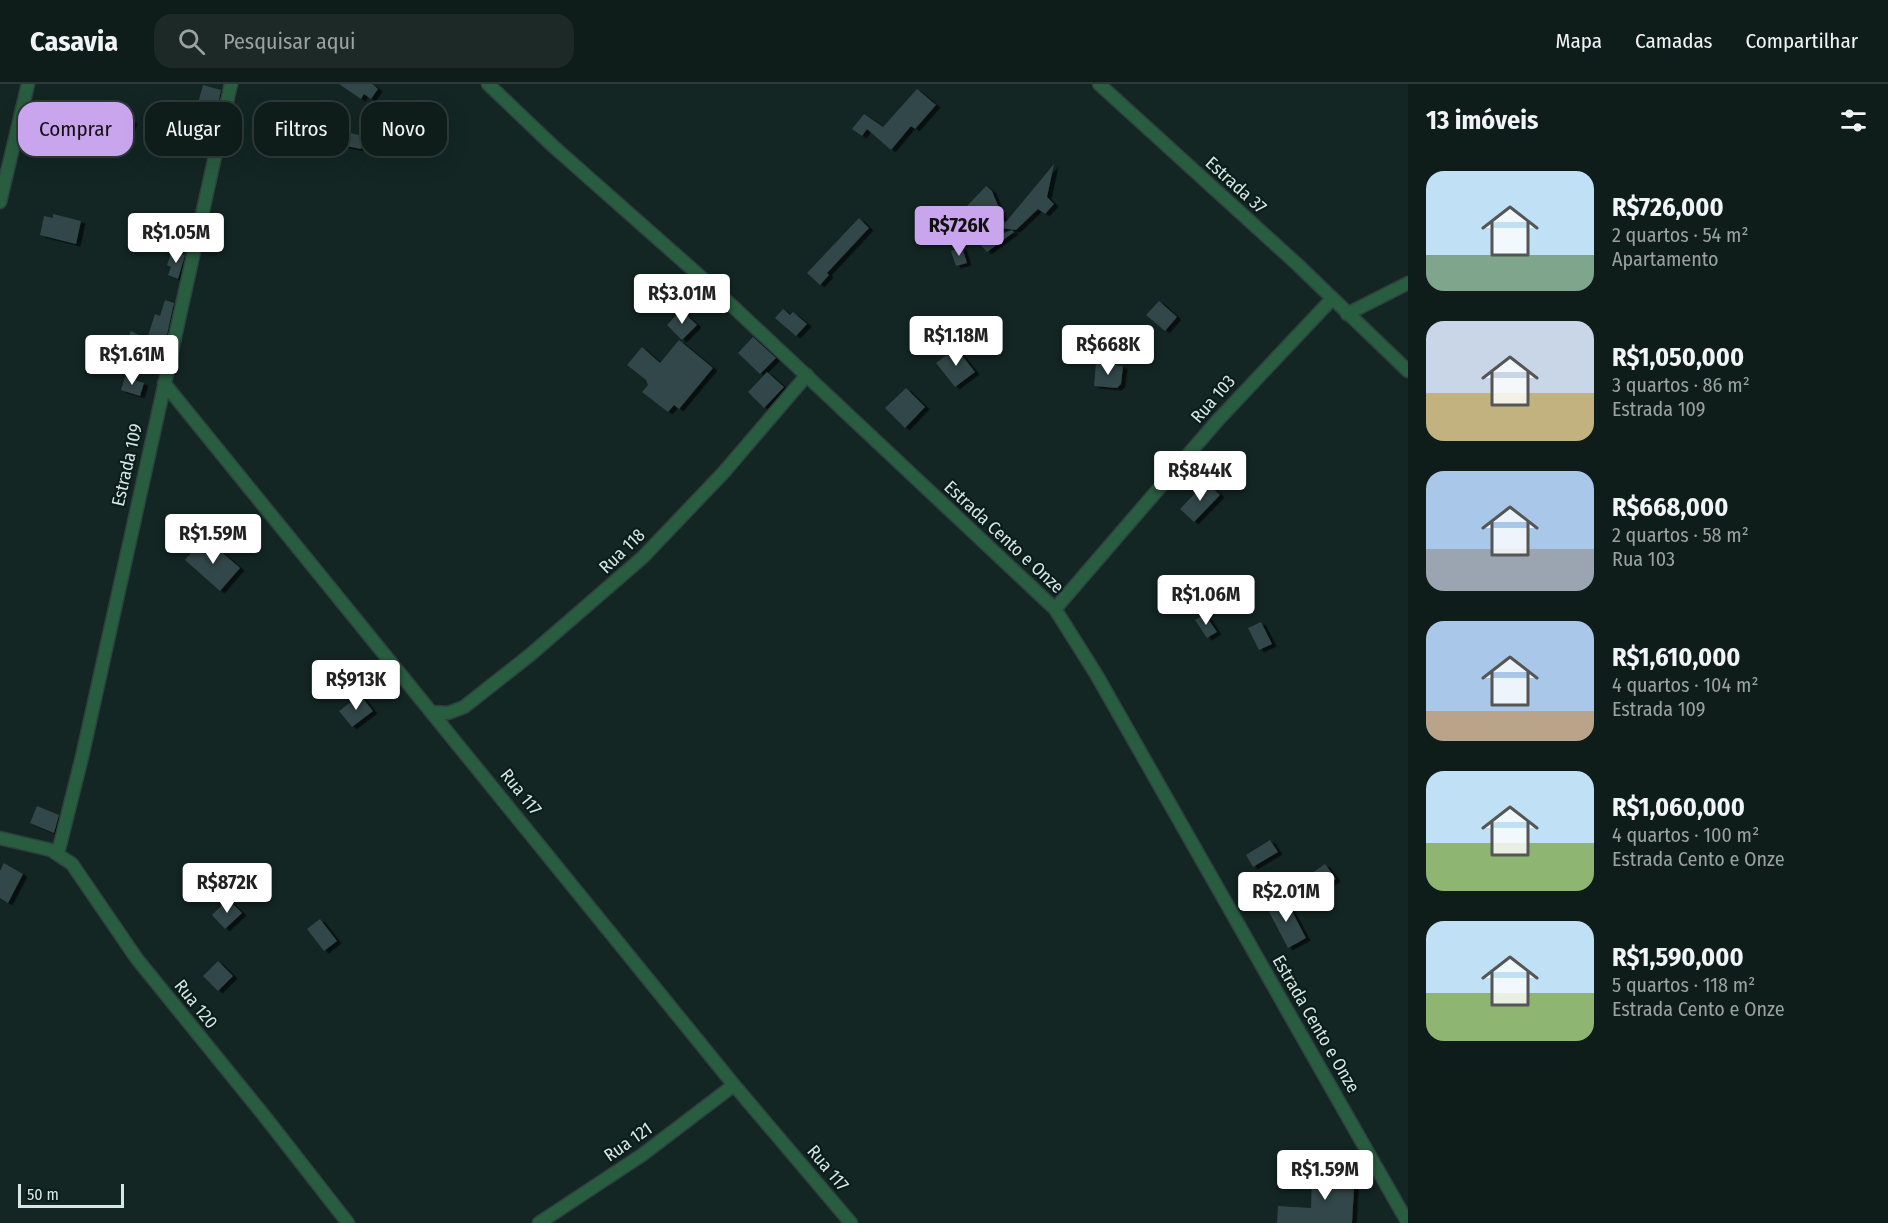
<!DOCTYPE html>
<html lang="pt">
<head>
<meta charset="utf-8">
<style>
  :root { --surface:#0e1c1a; --page:#1c2927; --text:#f1f3f6; --muted:#9ba1a2; --line:#2e3a39; --accent:#c9a5ee }
  body { margin:0; font-family:"Fira Sans Condensed",sans-serif; background:var(--page); color:var(--text); height:100vh; display:flex; flex-direction:column; font-size:22px; white-space:nowrap }
  * { box-sizing:border-box; margin:0 }
  p { font-size:20px; color:var(--muted) }
  .icon { flex:none; width:33px; height:33px; fill:none; stroke:currentColor; stroke-width:2; stroke-linecap:round; stroke-linejoin:round }
  .map { position:relative; flex:1; overflow:hidden }
  .side { display:flex; flex-direction:column; background:var(--surface); width:480px }
  .side>* { flex:none }
  .guide { position:absolute; left:18px; top:18px; width:570px; height:54px; display:flex; gap:12px }
  .scale { position:absolute; left:18px; bottom:15px; width:106px; box-sizing:border-box; padding-left:6px; border:3px solid #d9e5e3; border-top:0; font-size:16px; line-height:21px; white-space:nowrap; color:#d9e5e3; -webkit-text-stroke:4px #0a1d1a; paint-order:stroke }
  .price { position:absolute; translate:-50% -51px; padding:0 14px; border-radius:6px; background:#fff; color:#222; font-size:20px; line-height:39px; filter:drop-shadow(0 2px 3px #0008) }
  .price::after { content:''; position:absolute; left:50%; top:36px; width:18px; height:14px; margin-left:-9px; background:inherit; clip-path:polygon(0 0,100% 0,50% 100%) }
  .price.on { background:var(--accent); color:#111 }
  ul { padding:0; list-style:none }
  li { display:flex; align-items:center; gap:18px; height:150px; padding:0 18px }
  li span { display:grid; place-items:center; flex:none; width:168px; height:120px; border-radius:18px; color:#555 }
  li>.icon { margin-inline-start:auto }
  span .icon { width:72px; height:72px; fill:#fffc; stroke-width:1 }
  li b { font-size:26px }
  h2 { display:flex; justify-content:space-between; align-items:center; height:72px; padding:0 18px; font-size:26px }
  .tag { padding:0 21px; border-radius:18px; background:var(--surface); box-shadow:0 6px 24px #0002,0 0 0 2px var(--line); font-size:21px; line-height:54px }
  .tag.on { background:var(--accent); color:#111 }
  header { display:flex; align-items:center; gap:36px; box-sizing:border-box; height:84px; padding:0 30px; background:var(--surface); border-bottom:2px solid var(--line) }
  header strong { font-size:28px }
  nav { display:flex; gap:33px; margin-inline-start:auto; font-size:21px }
  .search { width:420px; height:54px; background:var(--page); display:flex; align-items:center; gap:15px; box-sizing:border-box; padding:0 21px; border-radius:18px; color:var(--muted); font-size:22px }
  main { display:flex; flex:1; min-height:0 }
  .map>svg:first-child { display:block }
  .building { fill:#314648; filter:url(#shadow) }
  .lines { fill:none; stroke-linecap:round; stroke-linejoin:round }
  .minor-casing { stroke:#2f413e; stroke-width:15 }
  .minor { stroke:#295d40; stroke-width:12 }
  .labels { text-anchor:middle; stroke-width:4.5; stroke-linejoin:round; paint-order:stroke }
  .street-label { font-size:18px; fill:#d9e5e3; stroke:#0a1d1a }
</style>
</head>
<body>
<header>
<strong>Casavia</strong>
<div class="search"><svg class="icon" aria-label="search" viewBox="0 0 24 24"><circle cx="10" cy="10" r="6"/><path d="M15 15l6 6"/></svg>Pesquisar aqui</div>
<nav><a>Mapa</a><a>Camadas</a><a>Compartilhar</a></nav>
</header>
<main>
<div class="map">
<svg width="1408" height="1139" viewBox="0 0 1408 1139">
  <defs>
    <filter id="shadow"><feDropShadow dx="4.5" dy="2.5" stdDeviation="0" flood-color="#0009"/></filter>
  </defs>
  <rect width="100%" height="100%" fill="#132623"/>
  <path class="building" d="M339 0H372L378 5 371 15 364 10 361 15Z
    M203 1 221 6 215 36 195 30Z
    M917 5 936 21 915 45 911 42 891 66 867 45 862 52 852 45 864 30 883 43Z
    M114 31 133 37 126 57 117 54V47L110 45Z
    M317 42 364 52 361 65 315 56Z
    M1054 80 1047 113 1054 120 1045 130 1038 125 1016 146 966 140 961 135 970 125 967 122 986 102 992 107 1005 139Z
    M53 130 81 137 76 160 40 151 44 132 53 134Z
    M859 134 869 144 827 189 829 191 820 201 807 189Z
    M1012 146 1014 148 987 168 978 158Z
    M962 163 967 179 956 182 951 167Z
    M172 166 185 171 178 195 168 191 171 183 167 181Z
    M165 216 174 219 163 269 149 263 146 269 125 259 131 247 147 255 155 230 160 232Z
    M1159 217 1177 233 1165 247 1146 231Z
    M783 225 790 231 793 228 807 240 796 252 775 234Z
    M681 226 697 241 682 256 667 241Z
    M753 253 776 274 760 290 738 269Z
    M679 256 713 284 679 325 674 321 668 328 642 308 648 301 646 296 627 281 642 263 660 279Z
    M956 264 975 288 955 303 936 279Z
    M1096 279 1123 282 1121 300 1117 304 1094 302Z
    M767 288 784 303 764 324 748 308Z
    M125 293 144 299 140 312 121 306Z
    M906 304 925 323 905 344 885 324Z
    M1206 398 1220 411 1194 438 1180 425Z
    M210 458 240 484 220 507 185 476 197 462 202 466Z
    M1205 530 1217 548 1207 554 1195 536Z
    M1261 538 1272 560 1259 566 1248 544Z
    M360 611 373 627 352 643 339 627Z
    M37 722 59 731 54 749 30 739Z
    M1270 756 1278 768 1253 783 1246 771Z
    M4 779 23 790 8 819 0 814V787Z
    M1325 780 1336 795 1315 810 1305 794Z
    M1285 814 1306 854 1288 864 1267 824Z
    M228 815 242 829 225 845 212 831Z
    M320 835 337 857 324 867 307 845Z
    M218 877 233 892 218 907 203 892Z
    M1312 1087 1355 1088 1352 1139H1277L1278 1122 1311 1124Z"/>
  <g class="lines">
    <g class="minor-casing">
      <path id="minor" d="M488 0 554 63 710 201 1055 525 1096 590 1408 1139
        M1099 0 1298 181 1408 287
        M0 118 28 0
        M1347 230 1408 199
        M164 299 734 1001 851 1139
        M1055 525 1218 336 1332 215
        M432 628 448 629 464 623 530 571 643 473 724 388 807 291
        M0 754 51 766 72 780 137 875 266 1034 348 1139
        M58 769 82 673 231 0
        M539 1139 642 1071 734 1001"/>
    </g>
    <use href="#minor" class="minor"/>
  </g>
  <g class="labels">
    <g class="street-label">
      <text transform="translate(1236 101) rotate(42)" y="6">Estrada 37</text>
      <text transform="translate(1213 315) rotate(-49)" y="6">Rua 103</text>
      <text transform="translate(127 381) rotate(-77)" y="6">Estrada 109</text>
      <text transform="translate(1004 453) rotate(43)" y="6">Estrada Cento e Onze</text>
      <text transform="translate(622 467) rotate(-44)" y="6">Rua 118</text>
      <text transform="translate(521 708) rotate(51)" y="6">Rua 117</text>
      <text transform="translate(196 920) rotate(51)" y="6">Rua 120</text>
      <text transform="translate(1316 940) rotate(60)" y="6">Estrada Cento e Onze</text>
      <text transform="translate(628 1058) rotate(-35)" y="6">Rua 121</text>
      <text transform="translate(828 1084) rotate(50)" y="6">Rua 117</text>
    </g>
  </g>
</svg>
<div class="scale">50 m</div>
<b class="price on" style="left:959px;top:173px">R$726K</b>
<b class="price" style="left:176px;top:180px">R$1.05M</b>
<b class="price" style="left:682px;top:241px">R$3.01M</b>
<b class="price" style="left:956px;top:283px">R$1.18M</b>
<b class="price" style="left:1108px;top:292px">R$668K</b>
<b class="price" style="left:132px;top:302px">R$1.61M</b>
<b class="price" style="left:1200px;top:418px">R$844K</b>
<b class="price" style="left:213px;top:481px">R$1.59M</b>
<b class="price" style="left:1206px;top:542px">R$1.06M</b>
<b class="price" style="left:356px;top:627px">R$913K</b>
<b class="price" style="left:227px;top:830px">R$872K</b>
<b class="price" style="left:1286px;top:839px">R$2.01M</b>
<b class="price" style="left:1325px;top:1117px">R$1.59M</b>
<div class="guide">
<a class="tag on">Comprar</a>
<a class="tag">Alugar</a>
<a class="tag">Filtros</a>
<a class="tag">Novo</a>
</div>
</div>
<section class="side">
<h2>13 imóveis<svg class="icon" aria-label="filters" viewBox="0 0 24 24"><path d="M4 7h16M4 17h16"/><circle cx="9" cy="7" r="2"/><circle cx="15" cy="17" r="2"/></svg></h2>
<ul>
<li><span style="background:linear-gradient(#bfe0f5 70%,#7fa58c 0)"><svg class="icon" aria-label="home" viewBox="0 0 24 24"><path d="M3 11l9-7 9 7M6 9v11h12V9"/></svg></span><div><b>R$726,000</b><p>2 quartos · 54 m²</p><p>Apartamento</p></div></li>
<li><span style="background:linear-gradient(#c9d6e8 60%,#c2b280 0)"><svg class="icon" aria-label="home" viewBox="0 0 24 24"><path d="M3 11l9-7 9 7M6 9v11h12V9"/></svg></span><div><b>R$1,050,000</b><p>3 quartos · 86 m²</p><p>Estrada 109</p></div></li>
<li><span style="background:linear-gradient(#a9c7e8 65%,#9aa5b1 0)"><svg class="icon" aria-label="home" viewBox="0 0 24 24"><path d="M3 11l9-7 9 7M6 9v11h12V9"/></svg></span><div><b>R$668,000</b><p>2 quartos · 58 m²</p><p>Rua 103</p></div></li>
<li><span style="background:linear-gradient(#a9c7e8 75%,#b9a48a 0)"><svg class="icon" aria-label="home" viewBox="0 0 24 24"><path d="M3 11l9-7 9 7M6 9v11h12V9"/></svg></span><div><b>R$1,610,000</b><p>4 quartos · 104 m²</p><p>Estrada 109</p></div></li>
<li><span style="background:linear-gradient(#bfe0f5 60%,#8fb573 0)"><svg class="icon" aria-label="home" viewBox="0 0 24 24"><path d="M3 11l9-7 9 7M6 9v11h12V9"/></svg></span><div><b>R$1,060,000</b><p>4 quartos · 100 m²</p><p>Estrada Cento e Onze</p></div></li>
<li><span style="background:linear-gradient(#bfe0f5 60%,#8fb573 0)"><svg class="icon" aria-label="home" viewBox="0 0 24 24"><path d="M3 11l9-7 9 7M6 9v11h12V9"/></svg></span><div><b>R$1,590,000</b><p>5 quartos · 118 m²</p><p>Estrada Cento e Onze</p></div></li>
</ul>
</section>
</main>
</body>
</html>
